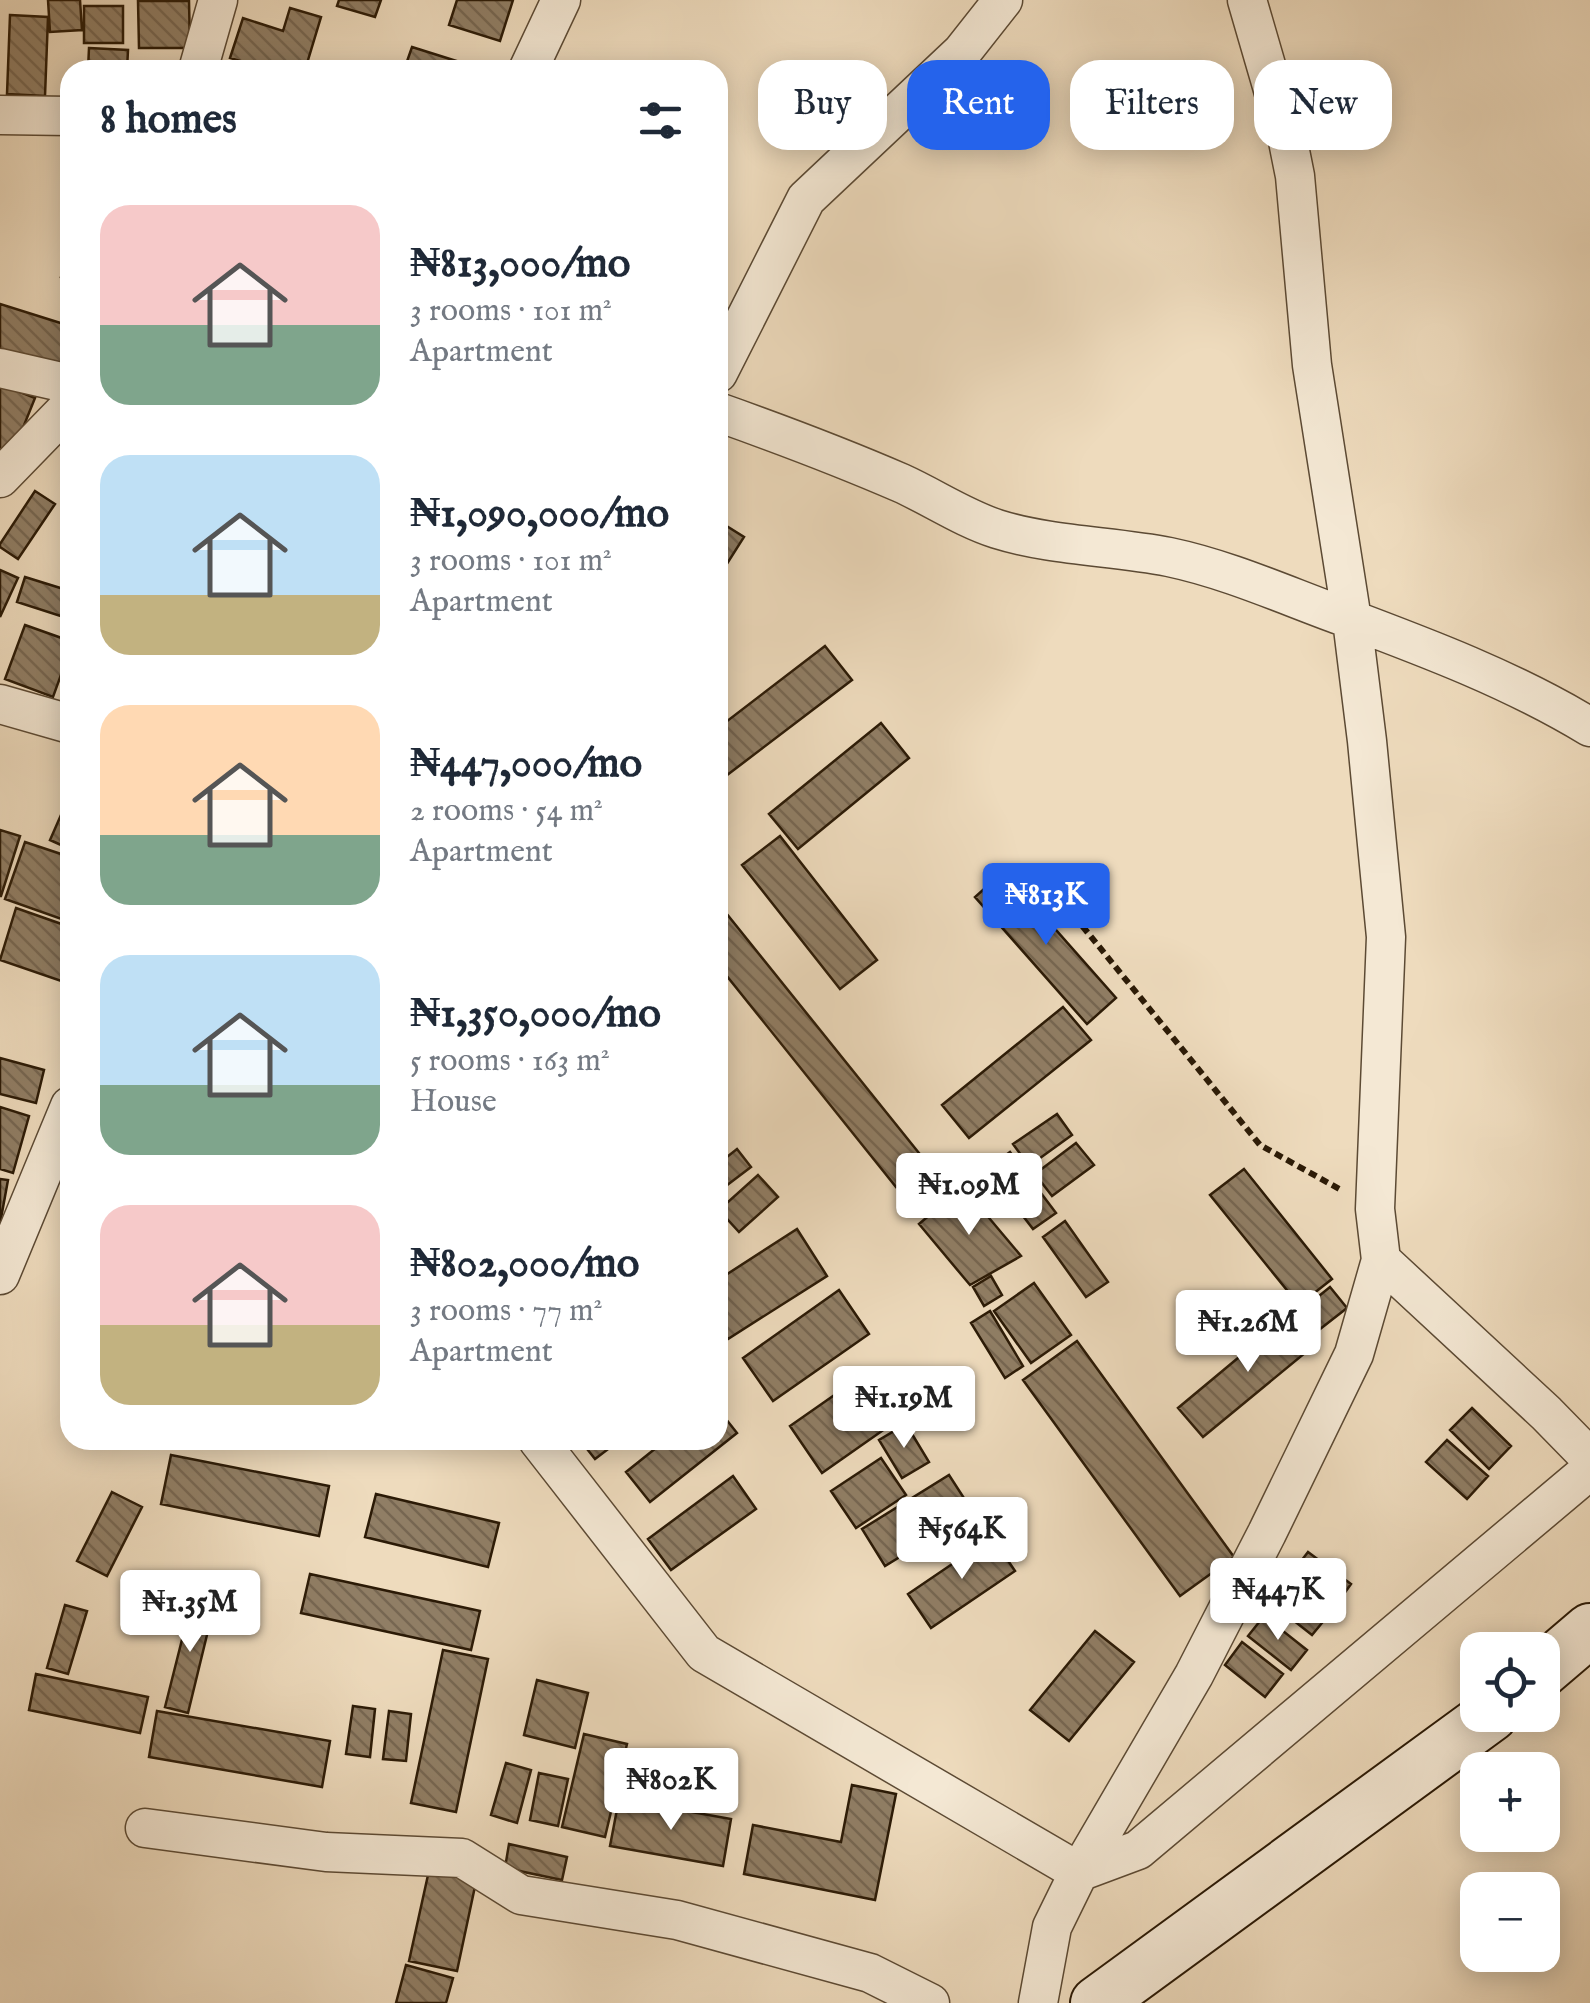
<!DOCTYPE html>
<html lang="en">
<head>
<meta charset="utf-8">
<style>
  :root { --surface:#fff; --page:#f6f6f7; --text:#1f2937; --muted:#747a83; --accent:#2563eb }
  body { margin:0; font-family:"IM FELL English",serif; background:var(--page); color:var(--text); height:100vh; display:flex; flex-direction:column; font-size:38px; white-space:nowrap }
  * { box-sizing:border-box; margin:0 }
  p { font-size:32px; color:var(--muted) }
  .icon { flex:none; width:55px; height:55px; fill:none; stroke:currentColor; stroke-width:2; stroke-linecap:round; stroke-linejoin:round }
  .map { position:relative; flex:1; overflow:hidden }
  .details { position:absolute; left:60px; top:60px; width:668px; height:1390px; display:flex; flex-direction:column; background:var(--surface); border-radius:30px; box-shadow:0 5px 25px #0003 }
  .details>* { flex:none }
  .guide { position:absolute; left:758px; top:60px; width:682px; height:90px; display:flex; gap:20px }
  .buttons { position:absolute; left:1460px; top:1632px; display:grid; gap:20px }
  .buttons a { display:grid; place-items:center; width:100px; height:100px; border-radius:20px; background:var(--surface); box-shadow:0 5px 25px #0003; font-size:50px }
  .price { position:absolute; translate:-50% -85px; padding:0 22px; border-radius:10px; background:#fff; color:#222; font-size:32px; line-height:65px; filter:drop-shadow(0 2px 5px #0008) }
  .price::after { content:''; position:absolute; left:50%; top:60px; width:30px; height:22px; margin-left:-15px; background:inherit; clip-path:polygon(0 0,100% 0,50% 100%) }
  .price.current { background:var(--accent); color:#fff }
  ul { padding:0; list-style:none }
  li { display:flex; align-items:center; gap:30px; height:250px; padding:0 40px }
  li span { display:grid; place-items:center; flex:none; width:280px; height:200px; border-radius:30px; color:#555 }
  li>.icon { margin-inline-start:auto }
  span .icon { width:120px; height:120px; fill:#fffc; stroke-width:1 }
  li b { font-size:42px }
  h2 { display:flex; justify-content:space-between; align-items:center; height:120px; padding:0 40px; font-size:42px }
  .tag { padding:0 35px; border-radius:30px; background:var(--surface); box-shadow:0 5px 25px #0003; font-size:35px; line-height:90px }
  .tag.current { background:var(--accent); color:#fff }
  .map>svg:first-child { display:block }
  .building { fill:url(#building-back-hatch); stroke:#2b1a06; stroke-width:2.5 }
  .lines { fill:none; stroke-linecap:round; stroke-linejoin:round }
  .street-casing { stroke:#5c4a34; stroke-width:41 }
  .secondary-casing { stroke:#2b1a06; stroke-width:56 }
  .path { stroke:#2b1a06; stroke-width:6; stroke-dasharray:8 5; stroke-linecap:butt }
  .street { stroke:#f4e8d4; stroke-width:38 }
  .secondary { stroke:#f4e8d4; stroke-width:52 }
</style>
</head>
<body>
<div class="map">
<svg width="1590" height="2003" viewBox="0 0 1590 2003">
  <defs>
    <pattern id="building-back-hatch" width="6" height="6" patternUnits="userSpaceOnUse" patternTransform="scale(2.5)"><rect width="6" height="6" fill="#907e65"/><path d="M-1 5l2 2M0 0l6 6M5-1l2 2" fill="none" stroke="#766651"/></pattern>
  </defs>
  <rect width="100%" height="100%" fill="#eedbbd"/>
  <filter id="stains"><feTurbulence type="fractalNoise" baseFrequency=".002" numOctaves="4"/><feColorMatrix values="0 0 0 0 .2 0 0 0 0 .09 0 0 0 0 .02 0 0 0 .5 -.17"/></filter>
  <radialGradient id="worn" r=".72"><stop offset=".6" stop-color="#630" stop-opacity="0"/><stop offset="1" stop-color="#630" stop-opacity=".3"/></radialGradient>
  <path class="building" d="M48 0H80L82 30 50 32Z
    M339 0H381L375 17 337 6Z
    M457 0H513L500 41 449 25Z
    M138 1H189L190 48H139Z
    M84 6H123V43H84Z
    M290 8 321 17 305 70H270L230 58 243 18 283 31Z
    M10 15 48 17 45 96 7 94Z
    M412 47 485 70H404Z
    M89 48 128 50 127 70H88Z
    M70 242V279L61 277Z
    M0 304 70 326V358L66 371 0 351Z
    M0 384 35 398 12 455 0 450Z
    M35 491 55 504 18 559 0 547V544Z
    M725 525 744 537 718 578V537Z
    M0 570 18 578 0 617Z
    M25 577 70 591V619L17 602Z
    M25 625 70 641V650L53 697 5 679Z
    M825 646 852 680 718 782V728Z
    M881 723 909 758 798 849 769 814Z
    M68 799 70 800V849L50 840Z
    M0 830 20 836 1 896H0Z
    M780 836 877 960 840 989 742 865Z
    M25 842 70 857V922L5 899Z
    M1004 871 1116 998 1087 1024 975 897Z
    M718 903 927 1163 896 1187 718 965Z
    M16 908 70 927V984L0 960Z
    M1063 1007 1091 1040 969 1138 942 1105Z
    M0 1058 44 1070 36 1103 0 1094Z
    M0 1107 29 1116 13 1173 0 1169Z
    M1057 1114 1072 1135 1029 1166 1013 1144Z
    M1076 1143 1094 1165 1052 1196 1035 1174Z
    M737 1149 751 1167 718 1192V1164Z
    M1010 1152 1056 1213 1033 1229 987 1169Z
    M1244 1169 1332 1279 1299 1305 1210 1195Z
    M758 1175 778 1197 739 1232 719 1210Z
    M0 1179 8 1180 0 1224Z
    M963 1187 1021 1256 970 1285 919 1224Z
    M1065 1221 1108 1282 1086 1297 1043 1237Z
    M797 1229 827 1276 728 1339 718 1322V1280Z
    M991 1276 1002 1295 984 1306 973 1287Z
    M1034 1283 1071 1335 1031 1363 994 1311Z
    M1330 1287 1347 1308 1315 1333 1298 1313Z
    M839 1290 869 1334 773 1401 743 1358Z
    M990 1311 1023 1366 1005 1378 971 1323Z
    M1292 1313 1317 1343 1203 1437 1178 1408Z
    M1077 1341 1234 1557 1180 1596 1023 1380Z
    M866 1373 899 1419 822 1473 790 1426Z
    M1472 1408 1511 1446 1489 1469 1450 1430Z
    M718 1409 737 1433 650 1502 626 1472 666 1440H718Z
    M906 1424 929 1462 902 1478 879 1440Z
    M580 1440H620L595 1459Z
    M1447 1440 1488 1476 1467 1499 1426 1462Z
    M171 1455 329 1486 319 1536 161 1504Z
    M881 1458 906 1495 856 1528 831 1491Z
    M949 1475 973 1512 885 1566 862 1529Z
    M733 1476 756 1509 671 1570 648 1539Z
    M112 1492 142 1507 107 1576 77 1561Z
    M376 1494 499 1523 488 1567 365 1537Z
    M992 1537 1015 1571 931 1628 908 1594Z
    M1308 1552 1351 1584 1336 1605 1292 1573Z
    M310 1574 480 1611 471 1650 301 1613Z
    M1289 1579 1331 1612 1312 1635 1270 1602Z
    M193 1596 215 1602 188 1713 165 1707Z
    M65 1605 87 1611 68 1674 47 1668Z
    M1264 1616 1307 1650 1291 1670 1248 1636Z
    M1095 1631 1134 1662 1069 1741 1030 1710Z
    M1242 1642 1283 1674 1265 1697 1225 1665Z
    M443 1650 488 1659 456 1812 411 1803Z
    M36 1674 148 1697 140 1733 29 1710Z
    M537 1680 588 1693 575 1748 524 1735Z
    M353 1706 375 1709 370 1757 346 1754Z
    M157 1711 330 1741 322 1787 149 1757Z
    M389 1711 411 1714 406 1761 383 1759Z
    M584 1734 627 1744 605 1837 562 1827Z
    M506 1763 531 1770 517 1823 491 1815Z
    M539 1773 568 1779 558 1826 530 1820Z
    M852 1785 896 1794 875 1900 744 1874 753 1825 841 1842Z
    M619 1799 731 1819 723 1866 610 1846Z
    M509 1844 567 1857 562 1880 505 1868Z
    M430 1866 477 1877 457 1971 409 1961Z
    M406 1965 453 1978 446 2003H396Z"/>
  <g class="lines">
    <g class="street-casing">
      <path id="street" d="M198 70 218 0
        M528 70 561 0
        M0 115 70 116
        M0 368 70 384
        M718 373 806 199 962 52 1003 0
        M718 412C780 434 841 457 901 483 934 498 963 518 997 529 1051 546 1113 546 1169 557 1226 569 1280 593 1334 613 1422 646 1509 678 1590 727
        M0 478 70 406
        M0 704 70 724
        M1381 1260 1546 1413 1590 1458
        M0 1275 70 1106
        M538 1440 704 1653 1079 1872 1138 1850 1590 1470
        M145 1828 326 1852 462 1858 521 1895 677 1920 870 1973 930 2003
        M1038 2003 1052 1927 1079 1872 1194 1675 1267 1533 1354 1354 1381 1260 1375 1209 1386 937 1367 741 1352 620 1312 365 1295 176 1288 141 1247 0"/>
    </g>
    <g class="secondary-casing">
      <path id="secondary" d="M1542 1671 1590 1630
        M1097 2003 1491 1715"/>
    </g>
    <path class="path" d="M1058 896 1260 1145 1343 1191"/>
    <use href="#street" class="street"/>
    <use href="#secondary" class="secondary"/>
  </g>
  <rect width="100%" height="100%" filter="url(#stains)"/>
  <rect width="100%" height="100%" fill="url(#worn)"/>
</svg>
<div class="buttons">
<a><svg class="icon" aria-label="locate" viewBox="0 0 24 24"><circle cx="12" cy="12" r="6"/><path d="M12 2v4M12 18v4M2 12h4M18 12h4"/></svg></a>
<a>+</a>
<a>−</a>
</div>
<b class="price current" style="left:1046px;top:948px">₦813K</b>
<b class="price" style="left:969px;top:1238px">₦1.09M</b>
<b class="price" style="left:1248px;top:1375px">₦1.26M</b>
<b class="price" style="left:904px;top:1451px">₦1.19M</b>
<b class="price" style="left:962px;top:1582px">₦564K</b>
<b class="price" style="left:1278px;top:1643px">₦447K</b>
<b class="price" style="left:190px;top:1655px">₦1.35M</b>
<b class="price" style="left:671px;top:1833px">₦802K</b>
<div class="guide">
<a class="tag">Buy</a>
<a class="tag current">Rent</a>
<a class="tag">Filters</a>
<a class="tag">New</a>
</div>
<section class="details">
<h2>8 homes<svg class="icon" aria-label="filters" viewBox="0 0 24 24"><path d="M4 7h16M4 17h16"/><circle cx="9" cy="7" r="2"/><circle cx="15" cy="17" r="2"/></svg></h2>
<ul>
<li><span style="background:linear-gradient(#f6c9c9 60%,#7fa58c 0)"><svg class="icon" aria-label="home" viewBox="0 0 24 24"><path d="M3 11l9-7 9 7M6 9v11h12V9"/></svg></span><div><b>₦813,000/mo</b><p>3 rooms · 101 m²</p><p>Apartment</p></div></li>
<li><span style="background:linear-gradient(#bfe0f5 70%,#c2b280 0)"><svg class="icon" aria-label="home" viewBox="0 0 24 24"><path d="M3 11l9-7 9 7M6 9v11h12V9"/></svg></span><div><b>₦1,090,000/mo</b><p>3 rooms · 101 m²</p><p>Apartment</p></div></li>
<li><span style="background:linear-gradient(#ffd9b3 65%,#7fa58c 0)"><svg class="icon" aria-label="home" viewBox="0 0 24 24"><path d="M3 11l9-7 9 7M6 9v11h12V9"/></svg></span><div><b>₦447,000/mo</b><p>2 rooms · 54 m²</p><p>Apartment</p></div></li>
<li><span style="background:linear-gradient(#bfe0f5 65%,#7fa58c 0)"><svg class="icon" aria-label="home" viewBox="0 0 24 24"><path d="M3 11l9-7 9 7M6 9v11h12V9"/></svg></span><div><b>₦1,350,000/mo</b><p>5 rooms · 163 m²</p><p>House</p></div></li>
<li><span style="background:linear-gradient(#f6c9c9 60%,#c2b280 0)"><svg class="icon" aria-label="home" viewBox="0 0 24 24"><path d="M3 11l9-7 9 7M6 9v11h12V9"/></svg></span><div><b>₦802,000/mo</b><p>3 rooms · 77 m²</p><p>Apartment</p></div></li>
</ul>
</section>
</div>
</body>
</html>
